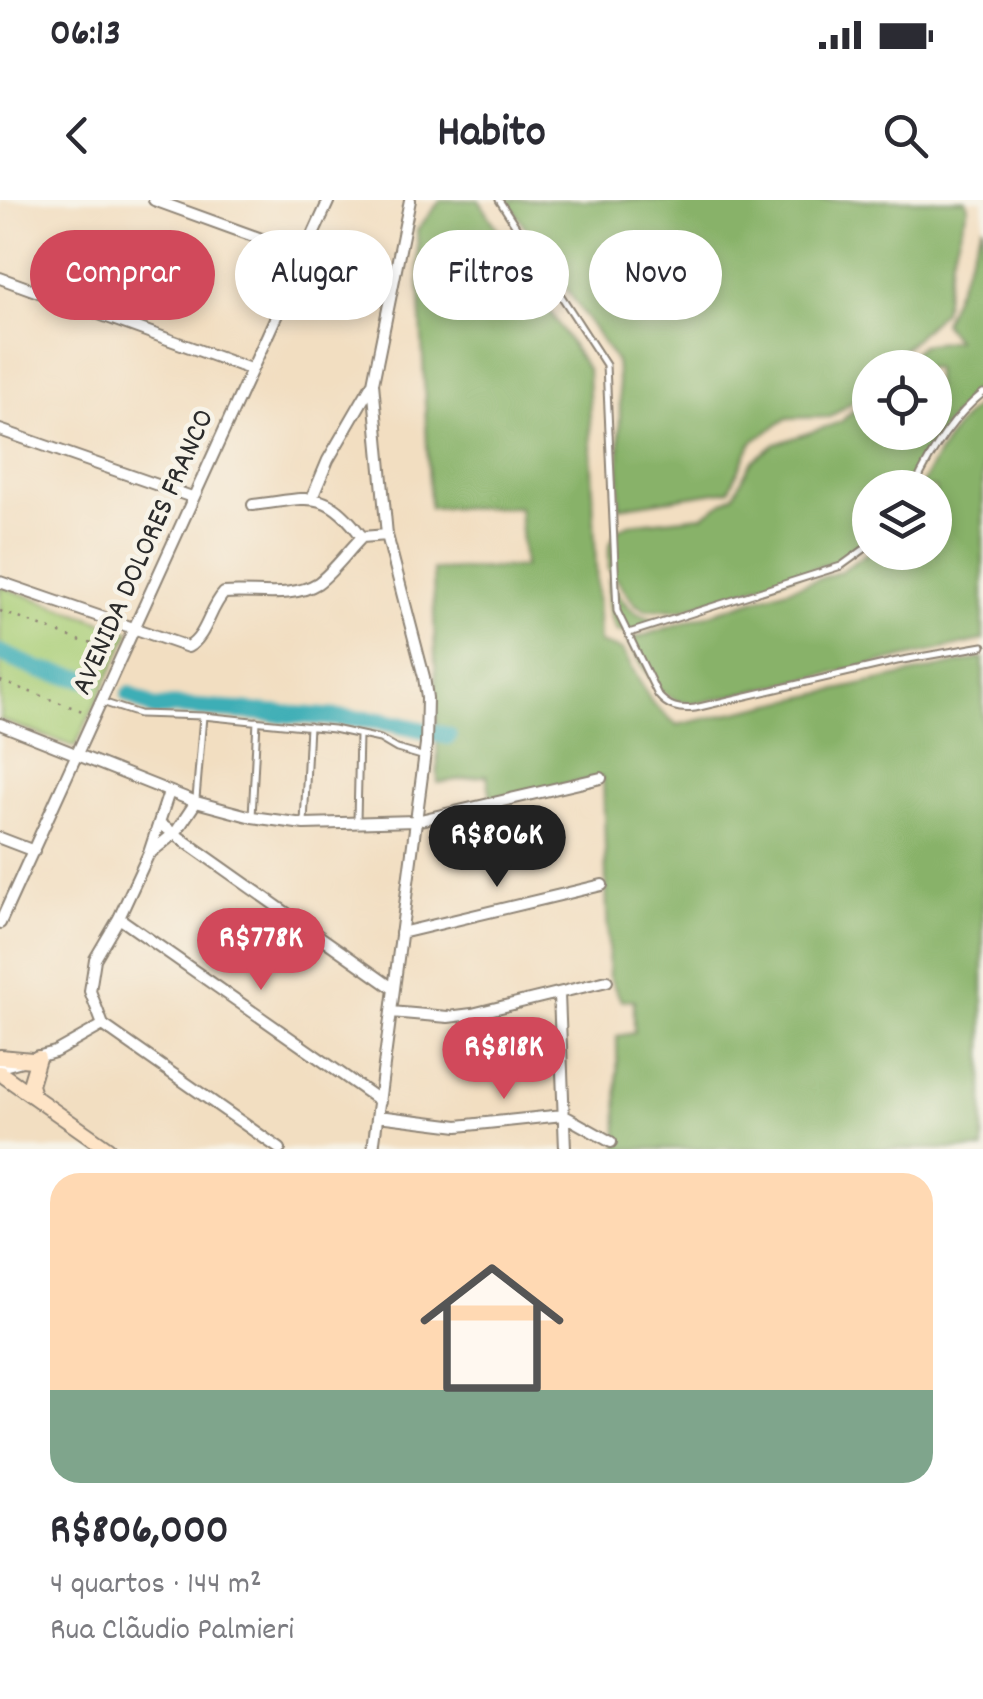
<!DOCTYPE html>
<html lang="pt">
<head>
<meta charset="utf-8">
<style>
  :root { --surface:#fff; --page:#f2f2f3; --text:#2b2b33; --muted:#7c7c81; --line:#e1e1e2; --accent:#d1495b }
  body { margin:0; font-family:Dekko,sans-serif; background:var(--page); color:var(--text); height:100vh; display:flex; flex-direction:column; font-size:38px; white-space:nowrap }
  * { box-sizing:border-box; margin:0 }
  p { font-size:32px; color:var(--muted) }
  .icon { flex:none; width:55px; height:55px; fill:none; stroke:currentColor; stroke-width:2; stroke-linecap:round; stroke-linejoin:round }
  .map { position:relative; height:949px; overflow:hidden }
  .details { display:flex; flex-direction:column; background:var(--surface); flex:1 }
  .details>* { flex:none }
  .hud { position:absolute; left:30px; top:30px; width:925px; height:90px; display:flex; gap:20px }
  .tools { position:absolute; left:852px; top:150px; display:grid; gap:20px }
  .tools a { display:grid; place-items:center; width:100px; height:100px; border-radius:50%; background:var(--surface); box-shadow:0 5px 15px #0003; font-size:50px }
  .price { position:absolute; translate:-50% -85px; padding:0 22px; border-radius:35px; background:var(--accent); color:#fff; font-size:32px; line-height:65px; filter:drop-shadow(0 2px 5px #0008) }
  .price::after { content:''; position:absolute; left:50%; top:60px; width:30px; height:22px; margin-left:-15px; background:inherit; clip-path:polygon(0 0,100% 0,50% 100%) }
  .price.on { background:#222; color:#fff }
  ul { padding:0; list-style:none }
  li { display:grid; align-content:center; gap:20px; height:530px; padding:0 50px }
  li+li { border-top:2px solid var(--line) }
  li span { display:grid; place-items:center; height:310px; border-radius:30px; color:#555 }
  li>.icon { margin-inline-start:auto }
  span .icon { width:180px; height:180px; fill:#fffc; stroke-width:1 }
  li b { font-size:42px }
  .pill { padding:0 35px; border-radius:45px; background:var(--surface); box-shadow:0 5px 15px #0003; font-size:35px; line-height:90px }
  .pill.on { background:var(--accent); color:#fff }
  .status { display:flex; justify-content:space-between; align-items:center; height:70px; padding:0 50px; background:var(--surface); direction:ltr }
  .status svg { height:28px; fill:currentColor }
  header { display:flex; justify-content:space-between; align-items:center; height:130px; padding:0 50px; background:var(--surface); font-size:45px; font-weight:800 }
  .map>svg:first-child { display:block }
  .green { fill:#abcf79; stroke:#6b7d52; stroke-width:2.5 }
  .forest { fill:#88b269; stroke:#5a6e4a; stroke-width:2.5 }
  .lines { fill:none; stroke-linecap:round; stroke-linejoin:round }
  .river { stroke:#3daeb6; stroke-width:18 }
  .lane-casing { stroke:#8e8476; stroke-width:9 }
  .street-casing { stroke:#8e8476; stroke-width:14 }
  .secondary-casing { stroke:#8e8476; stroke-width:18 }
  .path { stroke:#8e8476; stroke-width:2.5; stroke-dasharray:2.5 8; stroke-linecap:butt }
  .lane { stroke:#fff; stroke-width:5 }
  .street { stroke:#fff; stroke-width:10 }
  .secondary { stroke:#fee4c6; stroke-width:14 }
  .labels { text-anchor:middle; stroke-width:9; stroke-linejoin:round; paint-order:stroke }
  .street-label { font-size:30px; fill:#2b2b2b; stroke:#f7f3e8 }
</style>
</head>
<body>
<div class="status"><b>06:13</b><svg viewBox="0 0 49 12"><path d="M0 12V9h3v3zM5 12V6h3v6zM10 12V3h3v9zM15 12V0h3v12zM26 1h20v11H26zM47 4h2v5h-2z"/></svg></div>
<header><svg class="icon" aria-label="back" viewBox="0 0 24 24"><path d="M15 5l-7 7 7 7"/></svg>Habito<svg class="icon" aria-label="search" viewBox="0 0 24 24"><circle cx="10" cy="10" r="6"/><path d="M15 15l6 6"/></svg></header>
<div class="map">
<svg width="983" height="949" viewBox="0 0 983 949">
  <rect width="100%" height="100%" fill="#f7f3e8"/>
  <filter id="ink" filterUnits="userSpaceOnUse"><feTurbulence type="fractalNoise" baseFrequency=".01" numOctaves="2"/><feDisplacementMap in="SourceGraphic" scale="20" xChannelSelector="R" yChannelSelector="G"/><feConvolveMatrix kernelMatrix="1 2 1 2 8 2 1 2 1" color-interpolation-filters="sRGB"/></filter>
  <filter id="wash" filterUnits="userSpaceOnUse"><feTurbulence type="fractalNoise" baseFrequency=".0048" numOctaves="4" result="noise"/><feDisplacementMap in="SourceGraphic" scale="40" xChannelSelector="R" yChannelSelector="G"/><feGaussianBlur stdDeviation="2.25" result="paint"/><feColorMatrix in="noise" values="0 0 0 0 0 0 0 0 0 0 0 0 0 0 0 0 0 1.4 0 .05"/><feComposite in="paint" operator="in"/></filter>
  <g filter="url(#wash)">
    <rect width="100%" height="100%" fill="#f2dec1"/>
    <path class="green" d="M0 386 130 432 75 547 0 520Z"/>
    <path class="forest" d="M441 0H479L588 171 599 443 622 450 652 503 677 525 983 458V949H618L617 836 634 833V800H621L609 777 603 578 491 598 487 575 438 583 433 370 524 367 519 307 430 308 417 30Z
      M507 0H966L968 7 952 57 943 111 885 167 870 168V186L864 194 830 217 787 218 752 242 729 290 619 307 620 201 616 162Z
      M983 25V185C950 214 926 248 906 287L870 288V336L836 362 682 410H646L635 404 609 369V347L617 330 629 324 702 316 734 295 751 262 775 244 841 222 870 194V232H935V168L898 167 921 145 956 140 943 123Z
      M983 200V440L699 503C659 508 647 470 627 441L840 372 870 351 935 352V288L920 287C936 256 955 222 983 200Z
      M609 380C626 407 633 417 665 421L628 433 617 431C607 414 607 398 609 380Z"/>
    <g class="lines">
      <path class="river" d="M0 453 39 470 91 480
        M130 495 155 509 173 506 381 521 448 536"/>
    </g>
  </g>
  <g filter="url(#ink)">
    <g class="lines">
      <g class="lane-casing">
        <path id="lane" d="M499 0 606 165 617 411 658 495C668 507 679 510 695 508L897 461 983 446
          M914 288C931 251 952 218 983 193
          M629 433 841 366 870 345
          M102 502 139 514 203 516 333 529 380 539 397 549 425 557
          M196 599 203 516
          M252 617 257 521
          M357 621 359 535
          M304 623 309 526"/>
      </g>
      <g class="street-casing">
        <path id="street" d="M154 0 303 54
          M0 78 250 169
          M0 230 192 297
          M312 298 328 260 372 184
          M253 305C308 299 325 286 362 337
          M0 382 188 447C207 436 209 409 224 393 254 390 291 400 318 383 334 371 348 351 362 337L387 335
          M0 524 196 602 252 617 304 624 416 621 601 578
          M159 623 394 789
          M0 638 34 651
          M150 653 176 632 196 602
          M119 718 380 901
          M0 723 329 0
          M401 733 602 685
          M559 794 565 949
          M391 812 448 817 472 814 607 781
          M103 825 90 791 95 759 119 718 149 653 169 592
          M103 825 280 949
          M0 867 55 852 103 825
          M378 916 458 926 563 915 611 942
          M373 949 426 545 427 498 424 477 387 335 373 183 410 0"/>
      </g>
      <g class="secondary-casing">
        <path id="secondary" d="M0 857 32 860
          M0 873 108 949
          M33 895 30 885 38 858"/>
      </g>
      <path class="path" d="M0 411 84 442 117 443
        M0 481 85 512"/>
      <use href="#lane" class="lane"/>
      <use href="#street" class="street"/>
      <use href="#secondary" class="secondary"/>
    </g>
  </g>
  <g class="labels">
    <g class="street-label">
      <text transform="translate(141 351) rotate(-66)" y="10">AVENIDA DOLORES FRANCO</text>
    </g>
  </g>
</svg>
<div class="tools">
<a><svg class="icon" aria-label="locate" viewBox="0 0 24 24"><circle cx="12" cy="12" r="6"/><path d="M12 2v4M12 18v4M2 12h4M18 12h4"/></svg></a>
<a><svg class="icon" aria-label="layers" viewBox="0 0 24 24"><path d="M12 4l9 5-9 5-9-5zM3 14l9 5 9-5"/></svg></a>
</div>
<b class="price on" style="left:497px;top:690px">R$806K</b>
<b class="price" style="left:261px;top:793px">R$778K</b>
<b class="price" style="left:504px;top:902px">R$818K</b>
<div class="hud">
<a class="pill on">Comprar</a>
<a class="pill">Alugar</a>
<a class="pill">Filtros</a>
<a class="pill">Novo</a>
</div>
</div>
<section class="details">
<ul>
<li><span style="background:linear-gradient(#ffd9b3 70%,#7fa58c 0)"><svg class="icon" aria-label="home" viewBox="0 0 24 24"><path d="M3 11l9-7 9 7M6 9v11h12V9"/></svg></span><div><b>R$806,000</b><p>4 quartos · 144 m²</p><p>Rua Clãudio Palmieri</p></div></li>
</ul>
</section>
</body>
</html>
